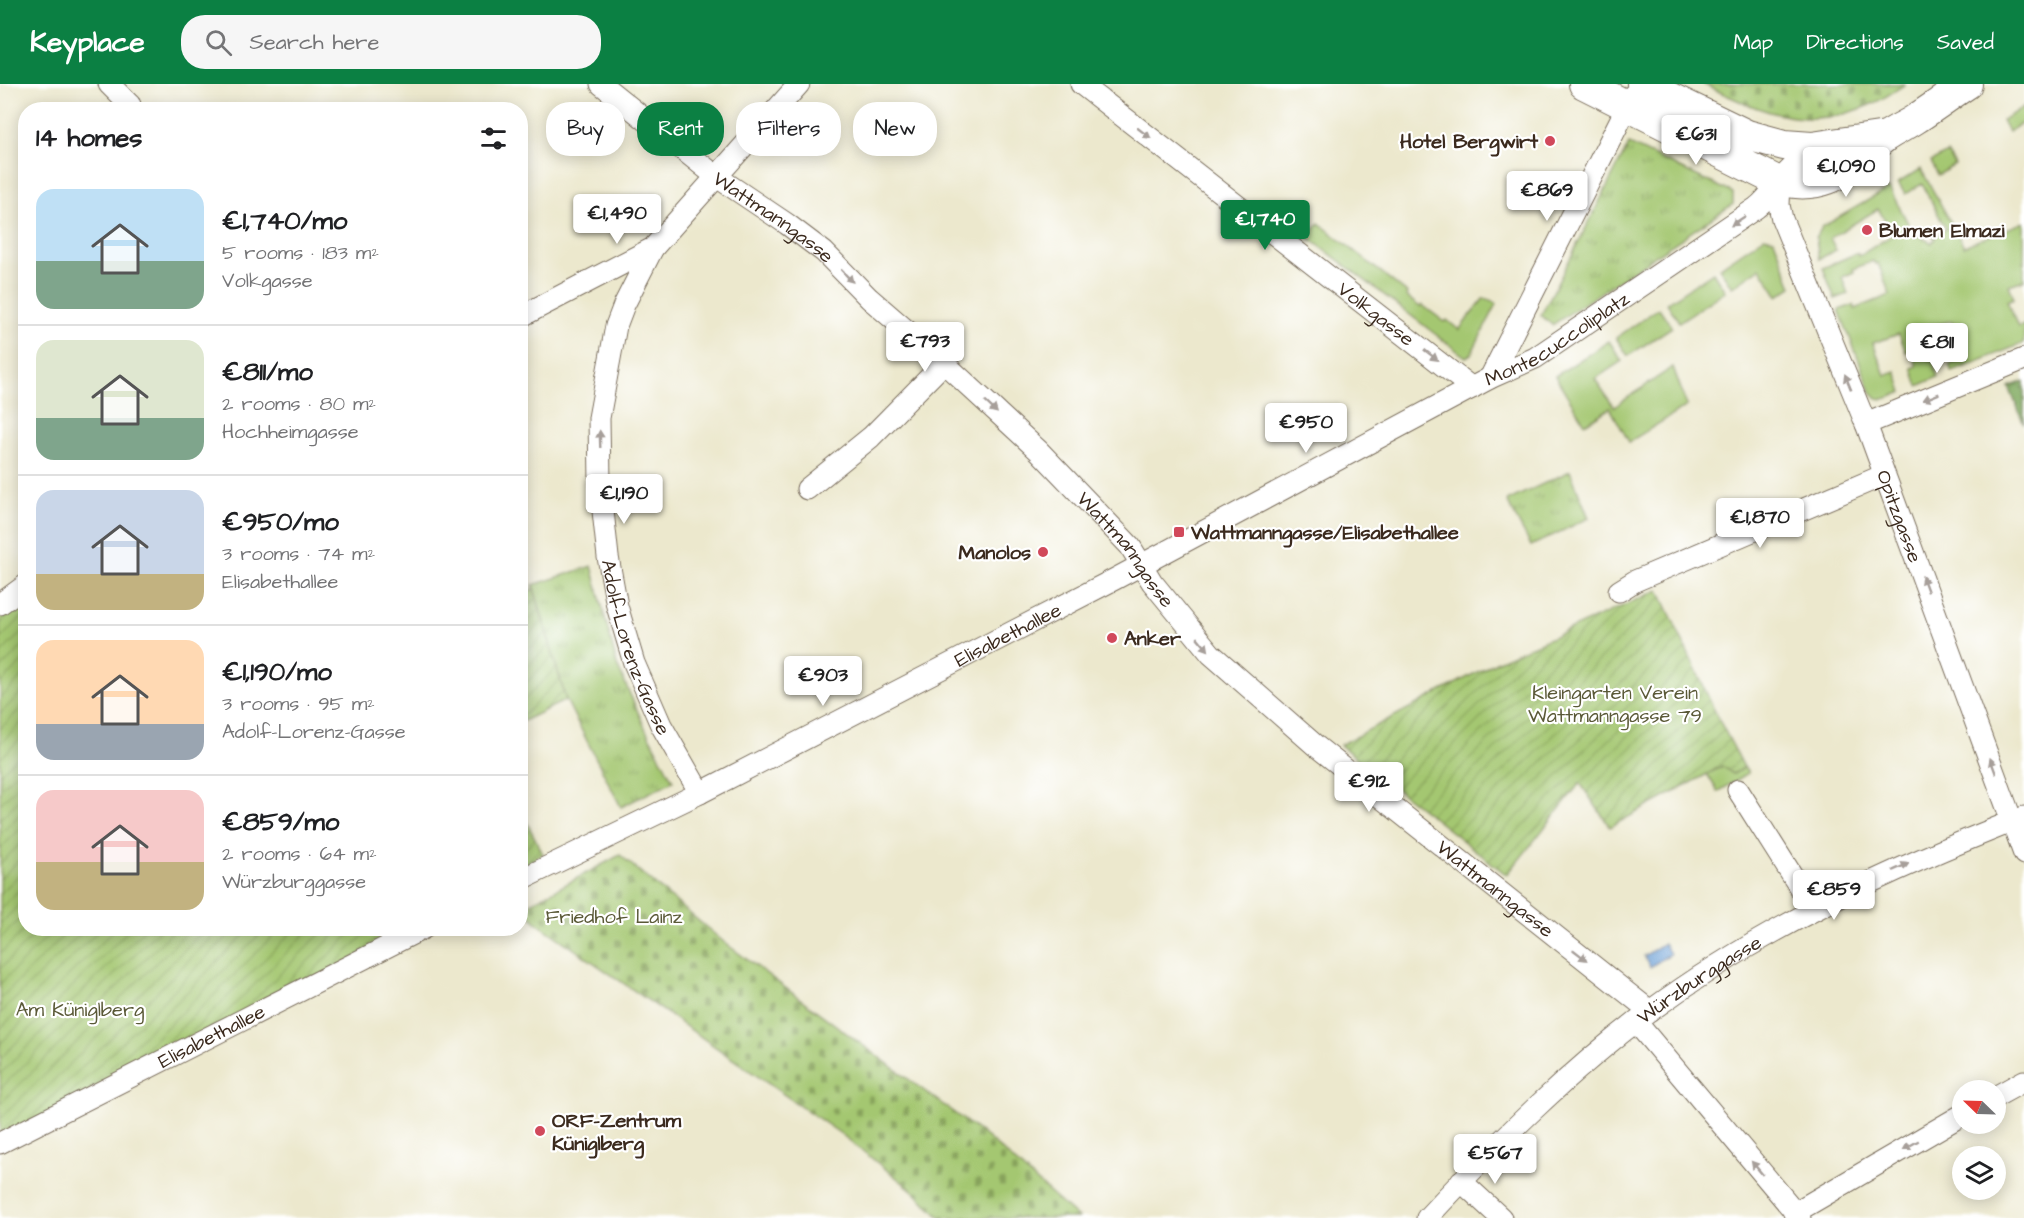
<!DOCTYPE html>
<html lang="en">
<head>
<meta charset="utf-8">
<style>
  :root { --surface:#fff; --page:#f6f6f6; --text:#202124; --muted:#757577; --line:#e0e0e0; --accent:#0b8043 }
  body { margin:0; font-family:"Architects Daughter",sans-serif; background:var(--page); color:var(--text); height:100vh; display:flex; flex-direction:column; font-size:22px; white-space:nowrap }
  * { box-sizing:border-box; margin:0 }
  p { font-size:20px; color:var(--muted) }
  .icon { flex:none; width:33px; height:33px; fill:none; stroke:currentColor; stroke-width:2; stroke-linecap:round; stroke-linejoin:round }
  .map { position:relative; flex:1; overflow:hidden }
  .panel { position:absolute; left:18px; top:18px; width:510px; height:834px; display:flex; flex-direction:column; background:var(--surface); border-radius:24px; box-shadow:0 3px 15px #0003 }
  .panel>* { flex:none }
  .banner { position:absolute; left:546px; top:18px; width:570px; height:54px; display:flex; gap:12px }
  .needle { width:39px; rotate:293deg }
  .fabs { position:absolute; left:1952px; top:996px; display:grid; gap:12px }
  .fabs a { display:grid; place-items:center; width:54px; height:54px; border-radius:50%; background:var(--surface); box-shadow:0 3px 15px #0003; font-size:30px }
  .price { position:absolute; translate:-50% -51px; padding:0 14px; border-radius:6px; background:#fff; color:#222; font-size:20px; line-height:39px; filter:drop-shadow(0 2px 3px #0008) }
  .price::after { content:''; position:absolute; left:50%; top:36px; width:18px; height:14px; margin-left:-9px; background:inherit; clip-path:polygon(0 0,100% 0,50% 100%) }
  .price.active { background:var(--accent); color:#fff }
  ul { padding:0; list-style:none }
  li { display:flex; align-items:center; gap:18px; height:150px; padding:0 18px }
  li+li { border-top:2px solid var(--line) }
  li span { display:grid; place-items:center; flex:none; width:168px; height:120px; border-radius:18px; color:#555 }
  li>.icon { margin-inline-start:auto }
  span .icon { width:72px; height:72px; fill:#fffc; stroke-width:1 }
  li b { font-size:26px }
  h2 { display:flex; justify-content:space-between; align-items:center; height:72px; padding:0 18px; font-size:26px }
  .tag { padding:0 21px; border-radius:24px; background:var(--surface); box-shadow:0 3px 15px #0003; font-size:21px; line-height:54px }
  .tag.active { background:var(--accent); color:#fff }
  header { display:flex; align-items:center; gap:36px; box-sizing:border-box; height:84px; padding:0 30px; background:var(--accent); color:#fff }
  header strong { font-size:28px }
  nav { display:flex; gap:33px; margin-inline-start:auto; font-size:21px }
  .search { width:420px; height:54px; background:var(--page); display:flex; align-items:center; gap:15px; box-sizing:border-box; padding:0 21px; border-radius:24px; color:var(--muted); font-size:22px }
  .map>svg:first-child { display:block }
  .grass { fill:#a4c771; stroke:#707848; stroke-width:1.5 }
  .forest { fill:url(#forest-crowns); stroke:#5f6b40; stroke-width:1.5 }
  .cemetery { fill:url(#cemetery-stones); stroke:#707848; stroke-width:1.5 }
  .park { fill:url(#park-tufts); stroke:#707848; stroke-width:1.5 }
  .garden { fill:url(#garden-furrows); stroke:#707848; stroke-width:1.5 }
  .water { fill:#679dd4; stroke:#516479; stroke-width:1.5 }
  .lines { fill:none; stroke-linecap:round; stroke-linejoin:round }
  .street-casing { stroke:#796c5b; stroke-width:23 }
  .secondary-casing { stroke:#796c5b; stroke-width:32 }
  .street { stroke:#fff; stroke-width:21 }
  .secondary { stroke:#fff; stroke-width:30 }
  .oneway { fill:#a79f9a }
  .poi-dot { fill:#d1495b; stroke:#fff; stroke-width:2 }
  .labels { text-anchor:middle; stroke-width:4.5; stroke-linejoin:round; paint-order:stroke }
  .poi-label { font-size:20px; font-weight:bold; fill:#3b2a1e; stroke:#fff; text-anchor:start }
  .street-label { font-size:20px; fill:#3b2a1e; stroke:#fff }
  .park-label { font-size:20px; fill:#5a5937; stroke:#fff }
</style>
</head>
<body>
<header>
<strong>Keyplace</strong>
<div class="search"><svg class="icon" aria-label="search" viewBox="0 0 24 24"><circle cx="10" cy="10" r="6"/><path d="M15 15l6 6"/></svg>Search here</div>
<nav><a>Map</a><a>Directions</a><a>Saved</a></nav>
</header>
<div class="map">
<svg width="2024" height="1134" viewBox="0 0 2024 1134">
  <defs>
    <pattern id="forest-crowns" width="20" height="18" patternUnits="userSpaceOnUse" patternTransform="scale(1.5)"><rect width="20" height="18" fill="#83ac63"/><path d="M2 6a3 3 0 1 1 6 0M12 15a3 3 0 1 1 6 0" fill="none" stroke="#6c8c51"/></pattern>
    <pattern id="cemetery-stones" width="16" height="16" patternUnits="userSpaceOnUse" patternTransform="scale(1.5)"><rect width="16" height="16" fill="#a4c771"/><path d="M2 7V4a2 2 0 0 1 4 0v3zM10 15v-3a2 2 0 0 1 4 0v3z" fill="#87a25c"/></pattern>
    <pattern id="park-tufts" width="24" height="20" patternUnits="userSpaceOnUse" patternTransform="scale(1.5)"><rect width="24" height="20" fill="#a4c771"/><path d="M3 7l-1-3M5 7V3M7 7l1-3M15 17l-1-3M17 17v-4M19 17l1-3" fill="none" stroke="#87a25c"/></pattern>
    <pattern id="garden-furrows" width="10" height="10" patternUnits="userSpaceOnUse" patternTransform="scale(1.5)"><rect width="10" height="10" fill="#a4c771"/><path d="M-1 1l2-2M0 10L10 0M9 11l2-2" fill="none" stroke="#87a25c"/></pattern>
  </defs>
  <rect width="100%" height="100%" fill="#fff"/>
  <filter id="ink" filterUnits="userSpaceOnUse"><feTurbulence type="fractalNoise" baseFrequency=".0167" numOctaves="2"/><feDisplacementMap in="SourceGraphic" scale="12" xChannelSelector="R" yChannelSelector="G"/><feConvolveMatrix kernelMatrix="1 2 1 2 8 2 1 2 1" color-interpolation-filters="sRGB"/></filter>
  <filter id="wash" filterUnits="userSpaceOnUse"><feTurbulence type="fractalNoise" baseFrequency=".008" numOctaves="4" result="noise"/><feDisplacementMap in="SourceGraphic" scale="24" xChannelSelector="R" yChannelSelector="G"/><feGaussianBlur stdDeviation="1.35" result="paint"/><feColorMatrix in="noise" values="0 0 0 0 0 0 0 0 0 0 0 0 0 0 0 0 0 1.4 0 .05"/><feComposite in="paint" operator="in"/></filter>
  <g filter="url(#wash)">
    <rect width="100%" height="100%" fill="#ece8cd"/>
    <path class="grass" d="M2024 23V38L2008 48 2002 36Z
      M1947 69 1955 81 1938 91 1931 78Z
      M1921 85 1964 162 2024 138V196L2009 201 2014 214 2007 217 2018 243 2024 241V259L1952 288 1949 281 1960 276 1958 271 1950 274 1947 266 1956 263 1953 253 1957 251 1952 237 1926 243V246L1917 250 1928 276 1932 275 1938 293 1918 302 1912 284 1917 282 1911 267 1906 268 1899 250 1873 259 1885 291 1896 287 1903 308C1892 312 1881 320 1872 310L1839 226 1853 221 1855 225 1890 211 1878 179 1875 180 1873 177 1853 185 1854 188 1842 193 1848 210 1835 215 1823 184 1857 169 1859 172 1894 150 1878 125 1830 154 1836 166 1819 175 1816 154 1822 143 1889 104 1915 152 1917 151 1932 159 1935 154 1933 153 1946 145 1922 100 1905 110 1898 99Z
      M1319 139 1407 209 1406 212 1420 223 1422 221 1445 238 1447 236 1459 246 1484 214 1497 220 1471 270 1466 273 1460 269 1308 153Z
      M1764 153 1774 155 1792 203 1778 212 1760 184 1732 203 1719 184Z
      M1713 188 1725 207 1679 238 1667 219Z
      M1659 224 1672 243 1628 272 1616 254Z
      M1609 257 1622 277 1595 295 1614 323 1673 283 1687 322 1629 358 1610 324 1585 340 1555 292Z
      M1723 682 1733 690 1744 683 1748 689 1718 708 1707 690Z"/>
    <path class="forest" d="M2024 297V340L2009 303Z"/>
    <path class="cemetery" d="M1703 0H1906C1895 6 1885 14 1874 19 1810 50 1762 29 1703 0Z
      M620 771 725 859 988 1054 1078 1134H941L912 1106 841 1050 538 840 524 826 527 821Z"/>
    <path class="park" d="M1629 60 1733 109V120L1552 241 1541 231Z
      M1570 387 1589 434 1531 462 1507 417Z
      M592 482 617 581 646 646 673 697 621 723 566 616 533 501Z"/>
    <path class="garden" d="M25 505 26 844 411 845 0 1056V524Z
      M534 505 566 616 521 638V509Z
      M1659 506 1717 632 1744 683 1733 690 1722 682 1610 743 1580 699 1507 791 1340 661 1498 577Z
      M520 725 543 770 521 783H520Z"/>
    <path class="water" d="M1664 859 1670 870 1650 883 1644 872Z"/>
  </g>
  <g filter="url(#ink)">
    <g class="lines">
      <g class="street-casing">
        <g id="street">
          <path d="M109 0 130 21"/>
          <path id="s1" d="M601 0 717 93 787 140 824 168 869 214 944 279 1039 367 1130 462 1152 498 1211 570 1227 584 1316 662 1650 927"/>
          <path id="s2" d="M1081 0 1472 304"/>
          <path id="s3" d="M1780 97 1779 121 1782 135 1866 340 2024 770"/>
          <path id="s4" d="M653 164 624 221 616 242 599 334 600 399 608 473 617 522 634 579 661 641 700 709"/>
          <path d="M520 233 653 164 799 0"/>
          <path d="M1490 294 1633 11"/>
          <path d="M1866 340 2024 275"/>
          <path d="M807 405 871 353 944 279"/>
          <path d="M1619 507 1635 497 1884 391"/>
          <path d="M0 520 26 501"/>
          <path d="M1738 706 1814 826"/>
          <path id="s5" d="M520 796 700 709 1115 495 1490 294 1535 274 1756 124C1772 112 1780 93 1796 80 1804 74 1817 70 1827 66"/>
          <path d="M1636 938 1800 1134"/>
          <path d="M1995 1013 2024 997"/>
          <path id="s6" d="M0 1059 424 844"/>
          <path d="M1461 1097 1501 1134"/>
          <path d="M1794 1129 1962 1031"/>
          <path id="s7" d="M1427 1134C1496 1060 1569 987 1650 927 1764 843 1893 784 2024 733"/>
        </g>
      </g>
      <g class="secondary-casing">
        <path id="secondary" d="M1584 0 1775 96C1832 109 1845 84 1885 53 1895 46 1907 41 1917 34 1934 23 1950 11 1967 0
          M1642 0 1747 51 1784 61 1812 63 1886 52"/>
      </g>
      <use href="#street" class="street"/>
      <use href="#secondary" class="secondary"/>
    </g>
    <defs><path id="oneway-solid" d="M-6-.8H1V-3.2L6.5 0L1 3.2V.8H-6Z" transform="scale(1.5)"/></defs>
    <g class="oneway">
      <use href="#oneway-solid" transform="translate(1144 49) rotate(38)"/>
      <use href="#oneway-solid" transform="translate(1738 137) rotate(146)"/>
      <use href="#oneway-solid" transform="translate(847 192) rotate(46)"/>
      <use href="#oneway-solid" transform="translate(1431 271) rotate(38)"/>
      <use href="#oneway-solid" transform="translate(1848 298) rotate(-112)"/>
      <use href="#oneway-solid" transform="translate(1931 313) rotate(158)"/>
      <use href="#oneway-solid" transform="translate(991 323) rotate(43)"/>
      <use href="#oneway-solid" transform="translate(600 355) rotate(-92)"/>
      <use href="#oneway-solid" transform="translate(1925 500) rotate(-110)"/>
      <use href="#oneway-solid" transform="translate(1203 560) rotate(50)"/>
      <use href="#oneway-solid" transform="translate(1993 682) rotate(-110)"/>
      <use href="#oneway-solid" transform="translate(1901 783) rotate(-24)"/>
      <use href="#oneway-solid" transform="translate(1580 871) rotate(38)"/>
      <use href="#oneway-solid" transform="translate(1911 1061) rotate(150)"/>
      <use href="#oneway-solid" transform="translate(1757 1084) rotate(-130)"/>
    </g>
  </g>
  <g class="poi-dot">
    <circle cx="1550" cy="57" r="6"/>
    <circle cx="1867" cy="146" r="6"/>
    <rect x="1173" y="442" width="12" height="12" rx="3"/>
    <circle cx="1043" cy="468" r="6"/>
    <circle cx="1112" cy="554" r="6"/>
    <circle cx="540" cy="1047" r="6"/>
  </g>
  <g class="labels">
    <g class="poi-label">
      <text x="1538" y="64" text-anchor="end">Hotel Bergwirt</text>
      <text x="1879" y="153">Blumen Elmazi</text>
      <text x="1191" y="455">Wattmanngasse/Elisabethallee</text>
      <text x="1031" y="475" text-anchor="end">Manolos</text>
      <text x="1124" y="561">Anker</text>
      <text x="552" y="1043">ORF-Zentrum<tspan x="552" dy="23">Küniglberg</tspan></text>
    </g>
    <g class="street-label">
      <text dy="7" stroke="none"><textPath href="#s1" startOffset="218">Wattmanngasse</textPath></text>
      <text dy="7" stroke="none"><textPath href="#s2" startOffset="374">Volkgasse</textPath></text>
      <text dy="7" stroke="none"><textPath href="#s5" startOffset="1170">Montecuccoliplatz</textPath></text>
      <text dy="7" stroke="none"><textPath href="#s3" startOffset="358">Opitzgasse</textPath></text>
      <text dy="7" stroke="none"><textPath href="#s1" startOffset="704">Wattmanngasse</textPath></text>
      <text dy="7" stroke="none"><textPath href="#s5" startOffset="546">Elisabethallee</textPath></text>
      <text dy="7" stroke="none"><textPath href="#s4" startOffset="414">Adolf-Lorenz-Gasse</textPath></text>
      <text dy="7" stroke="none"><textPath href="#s1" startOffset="1208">Wattmanngasse</textPath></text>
      <text dy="7" stroke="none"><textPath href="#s7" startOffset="363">Würzburggasse</textPath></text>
      <text dy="7" stroke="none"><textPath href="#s6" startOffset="237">Elisabethallee</textPath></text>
    </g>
    <g class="park-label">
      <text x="1615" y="615">Kleingarten Verein<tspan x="1615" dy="23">Wattmanngasse 79</tspan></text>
      <text x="614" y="839">Friedhof Lainz</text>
      <text x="80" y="932">Am Küniglberg</text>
    </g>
  </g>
</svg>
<div class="fabs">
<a><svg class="needle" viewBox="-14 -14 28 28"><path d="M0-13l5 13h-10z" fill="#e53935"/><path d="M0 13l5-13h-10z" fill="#757577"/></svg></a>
<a><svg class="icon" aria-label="layers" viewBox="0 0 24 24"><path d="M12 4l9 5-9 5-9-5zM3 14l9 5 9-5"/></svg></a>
</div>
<b class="price" style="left:1696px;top:82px">€631</b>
<b class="price" style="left:1846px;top:114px">€1,090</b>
<b class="price" style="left:1547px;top:138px">€869</b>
<b class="price" style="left:617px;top:161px">€1,490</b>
<b class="price active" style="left:1265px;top:167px">€1,740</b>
<b class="price" style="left:925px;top:289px">€793</b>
<b class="price" style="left:1937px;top:290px">€811</b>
<b class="price" style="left:1306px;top:370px">€950</b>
<b class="price" style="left:624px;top:441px">€1,190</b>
<b class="price" style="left:1760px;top:465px">€1,870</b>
<b class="price" style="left:823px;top:623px">€903</b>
<b class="price" style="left:1369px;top:729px">€912</b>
<b class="price" style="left:1834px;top:837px">€859</b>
<b class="price" style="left:1495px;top:1101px">€567</b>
<div class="banner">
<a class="tag">Buy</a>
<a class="tag active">Rent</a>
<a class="tag">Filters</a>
<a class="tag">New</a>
</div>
<section class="panel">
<h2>14 homes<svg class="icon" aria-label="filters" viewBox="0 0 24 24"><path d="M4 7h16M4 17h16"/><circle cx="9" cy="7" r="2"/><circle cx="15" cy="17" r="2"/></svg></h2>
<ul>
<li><span style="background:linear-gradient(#bfe0f5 60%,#7fa58c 0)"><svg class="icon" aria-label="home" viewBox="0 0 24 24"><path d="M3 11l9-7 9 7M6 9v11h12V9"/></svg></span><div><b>€1,740/mo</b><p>5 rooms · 183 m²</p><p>Volkgasse</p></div></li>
<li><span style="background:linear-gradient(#dfe7d0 65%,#7fa58c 0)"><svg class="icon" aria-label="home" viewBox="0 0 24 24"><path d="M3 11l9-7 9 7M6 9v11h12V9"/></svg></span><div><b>€811/mo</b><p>2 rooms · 80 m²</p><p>Hochheimgasse</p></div></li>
<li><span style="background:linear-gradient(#c9d6e8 70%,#c2b280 0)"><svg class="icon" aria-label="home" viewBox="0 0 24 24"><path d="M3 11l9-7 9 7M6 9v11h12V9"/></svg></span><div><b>€950/mo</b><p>3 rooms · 74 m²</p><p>Elisabethallee</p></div></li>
<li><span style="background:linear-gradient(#ffd9b3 70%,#9aa5b1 0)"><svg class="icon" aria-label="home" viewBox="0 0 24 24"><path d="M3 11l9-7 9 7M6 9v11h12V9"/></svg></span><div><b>€1,190/mo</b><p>3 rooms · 95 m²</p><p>Adolf-Lorenz-Gasse</p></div></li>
<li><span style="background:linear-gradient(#f6c9c9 60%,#c2b280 0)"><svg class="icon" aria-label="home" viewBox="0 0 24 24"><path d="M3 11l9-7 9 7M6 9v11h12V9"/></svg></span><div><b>€859/mo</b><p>2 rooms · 64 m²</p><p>Würzburggasse</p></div></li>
</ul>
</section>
</div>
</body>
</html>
